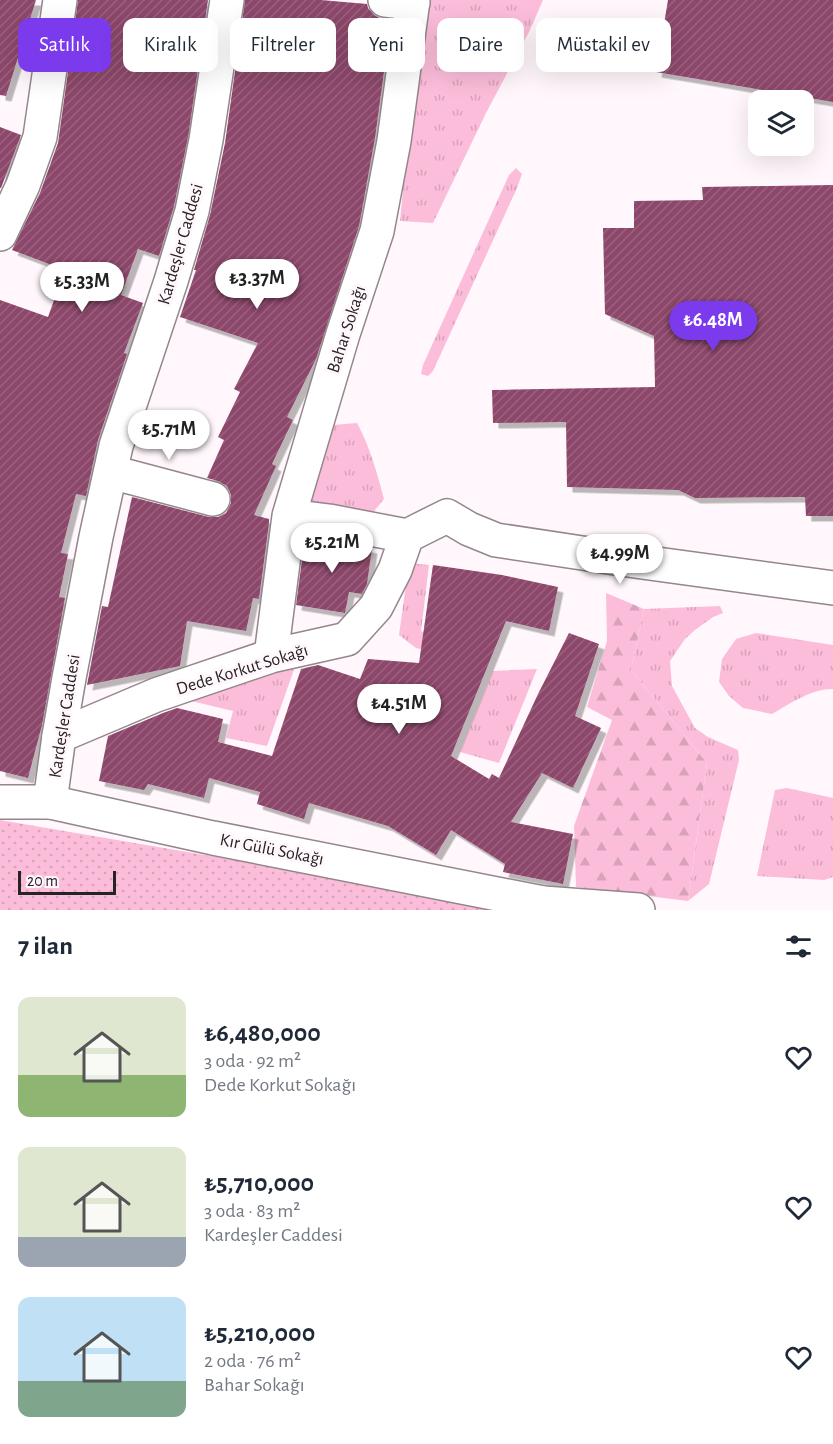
<!DOCTYPE html>
<html lang="tr">
<head>
<meta charset="utf-8">
<style>
  :root { --surface:#fff; --page:#f6f6f7; --text:#1f2937; --muted:#747a83; --accent:#7c3aed }
  body { margin:0; font-family:"Alegreya Sans",sans-serif; background:var(--page); color:var(--text); height:100vh; display:flex; flex-direction:column; font-size:22px; white-space:nowrap }
  * { box-sizing:border-box; margin:0 }
  p { font-size:20px; color:var(--muted) }
  .icon { flex:none; width:33px; height:33px; fill:none; stroke:currentColor; stroke-width:2; stroke-linecap:round; stroke-linejoin:round }
  .map { position:relative; height:910px; overflow:hidden }
  .sheet { display:flex; flex-direction:column; background:var(--surface); flex:1 }
  .sheet>* { flex:none }
  .guide { position:absolute; left:18px; top:18px; width:798px; height:54px; display:flex; gap:12px }
  .tools { position:absolute; left:748px; top:90px; display:grid; gap:12px }
  .tools a { display:grid; place-items:center; width:66px; height:66px; border-radius:12px; background:var(--surface); box-shadow:0 6px 24px #0002; font-size:30px }
  .scale { position:absolute; left:18px; bottom:15px; width:98px; box-sizing:border-box; padding-left:6px; border:3px solid #272325; border-top:0; font-size:16px; line-height:21px; white-space:nowrap; color:#272325; -webkit-text-stroke:4px #fff7fb; paint-order:stroke }
  .price { position:absolute; translate:-50% -51px; padding:0 14px; border-radius:21px; background:#fff; color:#222; font-size:20px; line-height:39px; filter:drop-shadow(0 2px 3px #0008) }
  .price::after { content:''; position:absolute; left:50%; top:36px; width:18px; height:14px; margin-left:-9px; background:inherit; clip-path:polygon(0 0,100% 0,50% 100%) }
  .price.active { background:var(--accent); color:#fff }
  ul { padding:0; list-style:none }
  li { display:flex; align-items:center; gap:18px; height:150px; padding:0 18px }
  li span { display:grid; place-items:center; flex:none; width:168px; height:120px; border-radius:12px; color:#555 }
  li>.icon { margin-inline-start:auto }
  span .icon { width:72px; height:72px; fill:#fffc; stroke-width:1 }
  li b { font-size:26px }
  h2 { display:flex; justify-content:space-between; align-items:center; height:72px; padding:0 18px; font-size:26px }
  .chip { padding:0 21px; border-radius:12px; background:var(--surface); box-shadow:0 6px 24px #0002; font-size:21px; line-height:54px }
  .chip.active { background:var(--accent); color:#fff }
  .map>svg:first-child { display:block }
  .grass { fill:url(#grass-tufts) }
  .forest { fill:url(#forest-firs) }
  .park { fill:url(#park-dots) }
  .building { fill:url(#building-hatch); filter:url(#shadow) }
  .lines { fill:none; stroke-linecap:round; stroke-linejoin:round }
  .minor-casing { stroke:#93878c; stroke-width:36 }
  .tertiary-casing { stroke:#93878c; stroke-width:36 }
  .secondary-casing { stroke:#93878c; stroke-width:36 }
  .minor { stroke:#fff; stroke-width:33 }
  .tertiary { stroke:#fff; stroke-width:33 }
  .secondary { stroke:#fff; stroke-width:33 }
  .labels { text-anchor:middle; stroke-width:6; stroke-linejoin:round; paint-order:stroke }
  .street-label { font-size:18px; fill:#272325; stroke:#fff7fb }
</style>
</head>
<body>
<div class="map">
<svg width="833" height="910" viewBox="0 0 833 910">
  <defs>
    <pattern id="grass-tufts" width="24" height="20" patternUnits="userSpaceOnUse" patternTransform="scale(1.5)"><rect width="24" height="20" fill="#fcbdda"/><path d="M3 7l-1-3M5 7V3M7 7l1-3M15 17l-1-3M17 17v-4M19 17l1-3" fill="none" stroke="#d8a2bb"/></pattern>
    <pattern id="forest-firs" width="22" height="20" patternUnits="userSpaceOnUse" patternTransform="scale(1.5)"><rect width="22" height="20" fill="#fcbdda"/><path d="M5 1l3.5 6h-7zM16 11l3.5 6h-7z" fill="#d8a2bb"/></pattern>
    <pattern id="park-dots" width="8" height="8" patternUnits="userSpaceOnUse" patternTransform="scale(1.5)"><rect width="8" height="8" fill="#fcbdda"/><path d="M2 2h.1M6 6h.1" fill="none" stroke="#d8a2bb" stroke-width="1.8" stroke-linecap="round"/></pattern>
    <pattern id="building-hatch" width="6" height="6" patternUnits="userSpaceOnUse" patternTransform="scale(1.5)"><rect width="6" height="6" fill="#8d466a"/><path d="M-1 1l2-2M0 6l6-6M5 7l2-2" fill="none" stroke="#99647f"/></pattern>
    <filter id="shadow"><feDropShadow dx="5.5" dy="5.5" stdDeviation="0" flood-color="#0004"/></filter>
  </defs>
  <rect width="100%" height="100%" fill="#fff7fb"/>
  <path class="grass" d="M429 0H543L529 32 486 113 433 223 400 221 408 138Z
    M516 168 522 174 517 188 433 371 428 376 421 374 423 365 509 175Z
    M357 423C370 447 377 473 384 499L371 515 304 505 333 425Z
    M409 563 429 565 421 631 459 647 457 658 416 648 399 635Z
    M720 606 723 613 713 617 695 630 685 639 670 661 672 686 695 728 708 737 738 750 739 760 709 884 688 901 707 763 631 670 644 609Z
    M756 633 833 645V689C811 689 791 703 772 714L743 708 729 696 719 682 722 659 736 639Z
    M297 661 267 746 226 738 233 711 183 699Z
    M537 669 499 763 460 752 493 671Z
    M787 788 833 798V877L824 880 757 876 775 790Z"/>
  <path class="forest" d="M606 593 644 609 631 670 707 763 688 901 576 887 574 826 612 720 587 707 607 641Z"/>
  <path class="park" d="M0 820 492 904 485 910H0Z"/>
  <path class="building" d="M0 0H36L6 96 0 95Z
    M78 0H208L188 137 174 206 159 256 138 249 121 295 143 303 124 353 127 354 98 440 86 496 76 494 61 553 68 554 59 597 65 598 42 725 28 778 0 771V300L48 317 65 270 12 250 40 193 58 143Z
    M245 0H321L367 4 368 8 374 15 382 19 391 20 375 138 359 226 316 359 287 417 293 420 272 464 276 466 254 515 269 519V523L259 599 253 598 246 631 187 621 180 666 87 685 102 606 108 607 132 497 209 517H218L226 513 231 503V495L227 486 218 481 207 478 224 440 218 437 240 392 234 389 258 343 180 317 196 270H194L210 215 225 143Z
    M668 0H833V102L656 72Z
    M0 127 21 135 1 188H0Z
    M833 185V516H806L805 497 695 498 678 490 567 487 566 422 493 423 492 390 655 387 654 336 605 314 603 228H634V201L703 200 702 187Z
    M305 537 372 548 367 584 362 594 349 592 345 613 296 605Z
    M433 565 502 575 558 587 549 631 506 621 451 756 489 779 492 774 499 778 538 694 569 633 599 644 575 716 601 728 573 788 542 773 511 822 573 834 563 884 503 872 505 864 451 830 436 855 388 826 309 803 304 819 257 804 260 792 209 778 204 798 148 784 144 790 99 781 108 736 163 713 177 708 223 719 218 742 272 756 301 669 318 665 360 679 368 659 419 663Z"/>
  <g class="lines">
    <g class="minor-casing">
      <path id="minor" d="M385 0 413 3
        M0 234 23 185 40 137 60 0
        M111 472 213 499
        M289 516 329 521 407 536 447 516 469 529 496 540 635 561 833 588
        M271 656 289 516 343 334 377 231 394 141 413 0
        M59 736 156 695 271 656 347 639 376 607 395 570 407 536
        M534 910 543 903 638 910"/>
    </g>
    <g class="tertiary-casing">
      <path id="tertiary" d="M50 802 59 736 69 678 96 537 116 446 171 281 192 211 206 140 227 0"/>
    </g>
    <g class="secondary-casing">
      <path id="secondary" d="M0 802H50L213 838 543 903"/>
    </g>
    <use href="#minor" class="minor"/>
    <use href="#tertiary" class="tertiary"/>
    <use href="#secondary" class="secondary"/>
  </g>
  <g class="labels">
    <g class="street-label">
      <text transform="translate(180 244) rotate(-74)" y="6">Kardeşler Caddesi</text>
      <text transform="translate(346 329) rotate(-72)" y="6">Bahar Sokağı</text>
      <text transform="translate(242 669) rotate(-17)" y="6">Dede Korkut Sokağı</text>
      <text transform="translate(64 716) rotate(-81)" y="6">Kardeşler Caddesi</text>
      <text transform="translate(272 849) rotate(11)" y="6">Kır Gülü Sokağı</text>
    </g>
  </g>
</svg>
<div class="tools">
<a><svg class="icon" aria-label="layers" viewBox="0 0 24 24"><path d="M12 4l9 5-9 5-9-5zM3 14l9 5 9-5"/></svg></a>
</div>
<div class="scale">20 m</div>
<b class="price" style="left:257px;top:310px">₺3.37M</b>
<b class="price" style="left:82px;top:313px">₺5.33M</b>
<b class="price active" style="left:713px;top:352px">₺6.48M</b>
<b class="price" style="left:169px;top:461px">₺5.71M</b>
<b class="price" style="left:332px;top:574px">₺5.21M</b>
<b class="price" style="left:620px;top:585px">₺4.99M</b>
<b class="price" style="left:399px;top:735px">₺4.51M</b>
<div class="guide">
<a class="chip active">Satılık</a>
<a class="chip">Kiralık</a>
<a class="chip">Filtreler</a>
<a class="chip">Yeni</a>
<a class="chip">Daire</a>
<a class="chip">Müstakil ev</a>
</div>
</div>
<section class="sheet">
<h2>7 ilan<svg class="icon" aria-label="filters" viewBox="0 0 24 24"><path d="M4 7h16M4 17h16"/><circle cx="9" cy="7" r="2"/><circle cx="15" cy="17" r="2"/></svg></h2>
<ul>
<li><span style="background:linear-gradient(#dfe7d0 65%,#8fb573 0)"><svg class="icon" aria-label="home" viewBox="0 0 24 24"><path d="M3 11l9-7 9 7M6 9v11h12V9"/></svg></span><div><b>₺6,480,000</b><p>3 oda · 92 m²</p><p>Dede Korkut Sokağı</p></div><svg class="icon" aria-label="heart" viewBox="0 0 24 24"><path d="M12 20l-8-8c-3-5 5-10 8-4 3-6 11-1 8 4z"/></svg></li>
<li><span style="background:linear-gradient(#dfe7d0 75%,#9aa5b1 0)"><svg class="icon" aria-label="home" viewBox="0 0 24 24"><path d="M3 11l9-7 9 7M6 9v11h12V9"/></svg></span><div><b>₺5,710,000</b><p>3 oda · 83 m²</p><p>Kardeşler Caddesi</p></div><svg class="icon" aria-label="heart" viewBox="0 0 24 24"><path d="M12 20l-8-8c-3-5 5-10 8-4 3-6 11-1 8 4z"/></svg></li>
<li><span style="background:linear-gradient(#bfe0f5 70%,#7fa58c 0)"><svg class="icon" aria-label="home" viewBox="0 0 24 24"><path d="M3 11l9-7 9 7M6 9v11h12V9"/></svg></span><div><b>₺5,210,000</b><p>2 oda · 76 m²</p><p>Bahar Sokağı</p></div><svg class="icon" aria-label="heart" viewBox="0 0 24 24"><path d="M12 20l-8-8c-3-5 5-10 8-4 3-6 11-1 8 4z"/></svg></li>
</ul>
</section>
</body>
</html>
